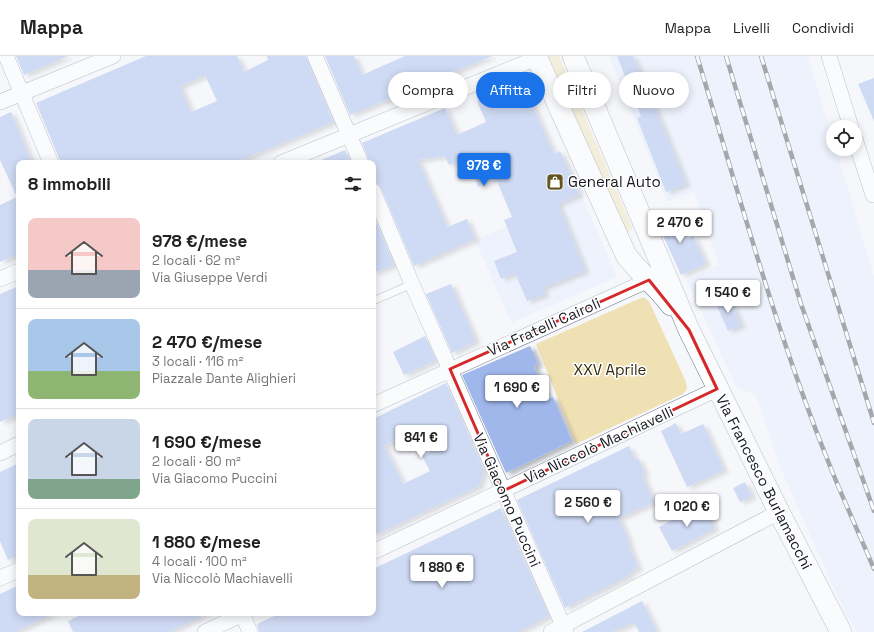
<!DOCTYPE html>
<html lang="it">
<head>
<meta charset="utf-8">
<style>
  :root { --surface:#fff; --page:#f2f2f2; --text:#222; --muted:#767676; --line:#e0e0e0; --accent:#1a73e8 }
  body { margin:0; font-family:"Space Grotesk",sans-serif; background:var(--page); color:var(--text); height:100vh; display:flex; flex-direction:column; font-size:15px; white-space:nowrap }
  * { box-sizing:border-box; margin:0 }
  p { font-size:13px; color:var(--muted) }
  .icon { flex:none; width:22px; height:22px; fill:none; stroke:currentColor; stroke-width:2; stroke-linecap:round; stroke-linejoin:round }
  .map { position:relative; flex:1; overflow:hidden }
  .drawer { position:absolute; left:16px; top:104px; width:360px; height:456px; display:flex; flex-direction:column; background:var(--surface); border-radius:8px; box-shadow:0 2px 10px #0003 }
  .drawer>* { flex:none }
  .guide { position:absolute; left:388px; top:16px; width:380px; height:36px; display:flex; gap:8px }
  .buttons { position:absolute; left:826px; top:64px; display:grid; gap:8px }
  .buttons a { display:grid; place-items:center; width:36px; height:36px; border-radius:50%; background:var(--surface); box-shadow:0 2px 10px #0003; font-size:20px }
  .price { position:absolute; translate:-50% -34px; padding:0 9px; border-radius:4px; background:#fff; color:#222; font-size:13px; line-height:26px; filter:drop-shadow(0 1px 2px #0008) }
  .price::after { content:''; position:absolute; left:50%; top:24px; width:12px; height:9px; margin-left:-6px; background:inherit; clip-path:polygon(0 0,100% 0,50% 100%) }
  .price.active { background:var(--accent); color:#fff }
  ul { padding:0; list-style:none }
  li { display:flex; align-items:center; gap:12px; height:100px; padding:0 12px }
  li+li { border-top:1px solid var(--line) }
  li span { display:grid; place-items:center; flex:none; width:112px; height:80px; border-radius:8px; color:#555 }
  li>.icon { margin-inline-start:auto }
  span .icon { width:48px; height:48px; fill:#fffc; stroke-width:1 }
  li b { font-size:17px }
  h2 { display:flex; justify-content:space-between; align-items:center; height:48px; padding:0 12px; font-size:17px }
  .tag { padding:0 14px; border-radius:18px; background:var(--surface); box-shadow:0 2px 10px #0003; font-size:14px; line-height:36px }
  .tag.active { background:var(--accent); color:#fff }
  header { display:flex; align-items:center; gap:24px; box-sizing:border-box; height:56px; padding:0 20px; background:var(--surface); border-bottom:1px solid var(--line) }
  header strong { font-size:19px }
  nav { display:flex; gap:22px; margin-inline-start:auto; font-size:14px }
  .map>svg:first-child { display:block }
  .built { fill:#e4ecfd }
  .green { fill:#f0e1b5 }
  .building { fill:#a0b7ec; fill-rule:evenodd; filter:url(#shadow) }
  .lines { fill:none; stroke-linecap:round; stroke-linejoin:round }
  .lane-casing { stroke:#737c8e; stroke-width:8 }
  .street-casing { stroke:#737c8e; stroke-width:16 }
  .secondary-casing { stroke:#737c8e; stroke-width:22 }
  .lane { stroke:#fff; stroke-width:7 }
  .street { stroke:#fff; stroke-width:15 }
  .secondary { stroke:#fff; stroke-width:21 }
  .rail-casing { stroke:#43464d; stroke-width:4.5 }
  .rail { stroke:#fff; stroke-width:3; stroke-dasharray:9; stroke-linecap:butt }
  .marked { fill:none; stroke:#d62828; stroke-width:3; stroke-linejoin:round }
  .labels { text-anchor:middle; stroke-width:3; stroke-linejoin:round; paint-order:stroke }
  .poi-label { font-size:15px; fill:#171a21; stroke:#fff; text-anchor:start }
  .street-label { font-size:15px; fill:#171a21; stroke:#fff }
  .park-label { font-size:15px; fill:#31290e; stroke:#fff }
</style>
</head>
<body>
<header>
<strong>Mappa</strong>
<nav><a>Mappa</a><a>Livelli</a><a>Condividi</a></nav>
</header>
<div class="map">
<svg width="874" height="576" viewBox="0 0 874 576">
  <defs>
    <filter id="shadow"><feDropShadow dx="4.5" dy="2.5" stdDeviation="2" flood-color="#0004"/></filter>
  </defs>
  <rect width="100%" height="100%" fill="#f5f7fb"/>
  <path class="built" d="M609 0H808L833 84V93H836L874 220V576H856L844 555 781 414 756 339 737 332 686 224 719 209 694 136 667 146Z
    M581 138 617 221 511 267 475 184Z"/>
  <path class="green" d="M544 0H559L633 173 626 177Z
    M643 241 649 245 686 326 687 333 683 338 576 388 536 288Z"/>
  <path class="building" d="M16 0H68L24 19Z
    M146 0H237L244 16 268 4 267 0H306L333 66 234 107H61L36 47ZM205 19 217 45 191 56 180 30Z
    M325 0H354L362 19 405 0H492L350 59Z
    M617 0H633L686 128 666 136 637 62 641 60Z
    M874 22V65L858 28Z
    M516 28 522 40 527 37 554 98 560 95 580 138 558 148 585 215 542 232 545 238 527 245 515 217 501 223 494 205 517 196 504 164 512 161 496 123 478 131 467 101 449 109 445 100 418 104 447 171 467 163 475 183 414 210 381 132 378 128 373 126V107H370L362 87 445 52 457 79 486 66 477 45Z
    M11 56 32 107H19V198L0 206V149L17 141 0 104V61Z
    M345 94 351 107H314Z
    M672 154 685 184 693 180 706 208 681 219 655 162Z
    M373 158 394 209 373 217Z
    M451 228 476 285 452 297 426 238Z
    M19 230V358L0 366V238Z
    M729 242 741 269 728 275 716 248Z
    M425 280 436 304 404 319 393 296Z
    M530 290 538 308 534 310 548 343 553 341 572 385 506 417 462 319Z
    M446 327 484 414 479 430 373 480V363ZM419 372 430 396 422 400 430 415 403 428 384 390Z
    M676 367 681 378 703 368 724 414 687 431 661 375Z
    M629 390 635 404 638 402 645 418 642 419 654 446 619 462 629 485 628 486 638 512 629 517 630 519 565 552 517 444Z
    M19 407V499L8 504 0 485V416Z
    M745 426 752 440 740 446 733 432Z
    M702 448 715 472 672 495 659 471Z
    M501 452 549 560 543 563 518 576H259L257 568 281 557H373V513Z
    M19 529V557H55L14 576H0V538Z
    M642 545 657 576H639L634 566 612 576H582Z
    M85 557H208L169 576H73L68 565Z"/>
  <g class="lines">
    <g class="lane-casing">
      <path id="lane" d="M373 245 412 228"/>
    </g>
    <g class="street-casing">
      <path id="street" d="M6 0 51 107
        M315 0 361 107
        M829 0 851 71
        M0 46 113 0
        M855 83 873 139H874
        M281 107 537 2
        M373 135 412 228 566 576
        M0 223 19 215
        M373 349 649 224
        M0 397 19 388
        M373 496 717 333
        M0 522 19 514
        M242 557 250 576
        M205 576 245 557
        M551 576 779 456"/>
    </g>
    <g class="secondary-casing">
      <path id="secondary" d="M536 0 626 199C640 218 658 231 671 249
        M573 0 689 274 779 456 841 576"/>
    </g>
    <use href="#lane" class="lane"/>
    <use href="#street" class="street"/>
    <use href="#secondary" class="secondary"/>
    <g class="rail-casing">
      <path id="rail" d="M697 0C738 135 775 273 828 405 842 441 859 477 874 513
        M726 0 801 248 874 455
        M761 0 874 367"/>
    </g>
    <use href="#rail" class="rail"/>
  </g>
  <path d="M0 0H874V576H0ZM649 224 689 274 717 333 503 435 450 313Z" fill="#f5f7fb" fill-opacity=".55" fill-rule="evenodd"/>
  <path class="marked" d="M649 224 689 274 717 333 503 435 450 313Z"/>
  <defs>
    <g id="shop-square" transform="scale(0.9)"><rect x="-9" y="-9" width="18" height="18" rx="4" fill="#645421" stroke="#fff"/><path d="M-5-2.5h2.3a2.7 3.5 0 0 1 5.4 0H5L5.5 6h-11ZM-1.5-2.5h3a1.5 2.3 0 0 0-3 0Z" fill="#fff"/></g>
  </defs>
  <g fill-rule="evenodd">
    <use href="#shop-square" x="555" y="126"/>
  </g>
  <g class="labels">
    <g class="poi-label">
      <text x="568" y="131">General Auto</text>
    </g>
    <g class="street-label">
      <text transform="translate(544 271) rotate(-24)" y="5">Via Fratelli Cairoli</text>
      <text transform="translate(599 389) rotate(-25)" y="5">Via Niccolò Machiavelli</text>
      <text transform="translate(764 426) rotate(63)" y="5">Via Francesco Burlamacchi</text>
      <text transform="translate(507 444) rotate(66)" y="5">Via Giacomo Puccini</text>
    </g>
    <g class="park-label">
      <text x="610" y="319">XXV Aprile</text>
    </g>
  </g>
</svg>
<div class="buttons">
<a><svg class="icon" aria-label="locate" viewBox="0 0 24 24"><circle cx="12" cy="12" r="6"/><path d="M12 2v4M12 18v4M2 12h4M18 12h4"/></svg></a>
</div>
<b class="price active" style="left:484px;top:131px">978 €</b>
<b class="price" style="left:680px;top:188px">2 470 €</b>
<b class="price" style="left:728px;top:258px">1 540 €</b>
<b class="price" style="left:517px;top:353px">1 690 €</b>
<b class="price" style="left:421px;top:403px">841 €</b>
<b class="price" style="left:588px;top:468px">2 560 €</b>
<b class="price" style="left:687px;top:472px">1 020 €</b>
<b class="price" style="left:442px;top:533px">1 880 €</b>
<div class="guide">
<a class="tag">Compra</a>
<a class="tag active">Affitta</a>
<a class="tag">Filtri</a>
<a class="tag">Nuovo</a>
</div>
<section class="drawer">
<h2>8 immobili<svg class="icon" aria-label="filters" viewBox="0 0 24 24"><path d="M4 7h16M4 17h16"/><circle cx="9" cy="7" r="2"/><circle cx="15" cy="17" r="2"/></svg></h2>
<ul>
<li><span style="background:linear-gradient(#f6c9c9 65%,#9aa5b1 0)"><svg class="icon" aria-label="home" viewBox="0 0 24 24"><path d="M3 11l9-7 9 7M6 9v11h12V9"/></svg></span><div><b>978 €/mese</b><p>2 locali · 62 m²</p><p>Via Giuseppe Verdi</p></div></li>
<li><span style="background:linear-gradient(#a9c7e8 65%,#8fb573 0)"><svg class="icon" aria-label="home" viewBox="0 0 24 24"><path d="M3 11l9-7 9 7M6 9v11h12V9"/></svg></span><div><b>2 470 €/mese</b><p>3 locali · 116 m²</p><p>Piazzale Dante Alighieri</p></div></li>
<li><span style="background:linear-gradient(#c9d6e8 75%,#7fa58c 0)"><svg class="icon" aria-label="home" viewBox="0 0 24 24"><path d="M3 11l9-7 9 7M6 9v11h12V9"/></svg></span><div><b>1 690 €/mese</b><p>2 locali · 80 m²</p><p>Via Giacomo Puccini</p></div></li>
<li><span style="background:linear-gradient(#dfe7d0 70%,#c2b280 0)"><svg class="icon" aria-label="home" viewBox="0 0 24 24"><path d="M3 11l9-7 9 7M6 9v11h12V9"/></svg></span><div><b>1 880 €/mese</b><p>4 locali · 100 m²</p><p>Via Niccolò Machiavelli</p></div></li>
</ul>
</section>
</div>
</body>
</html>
